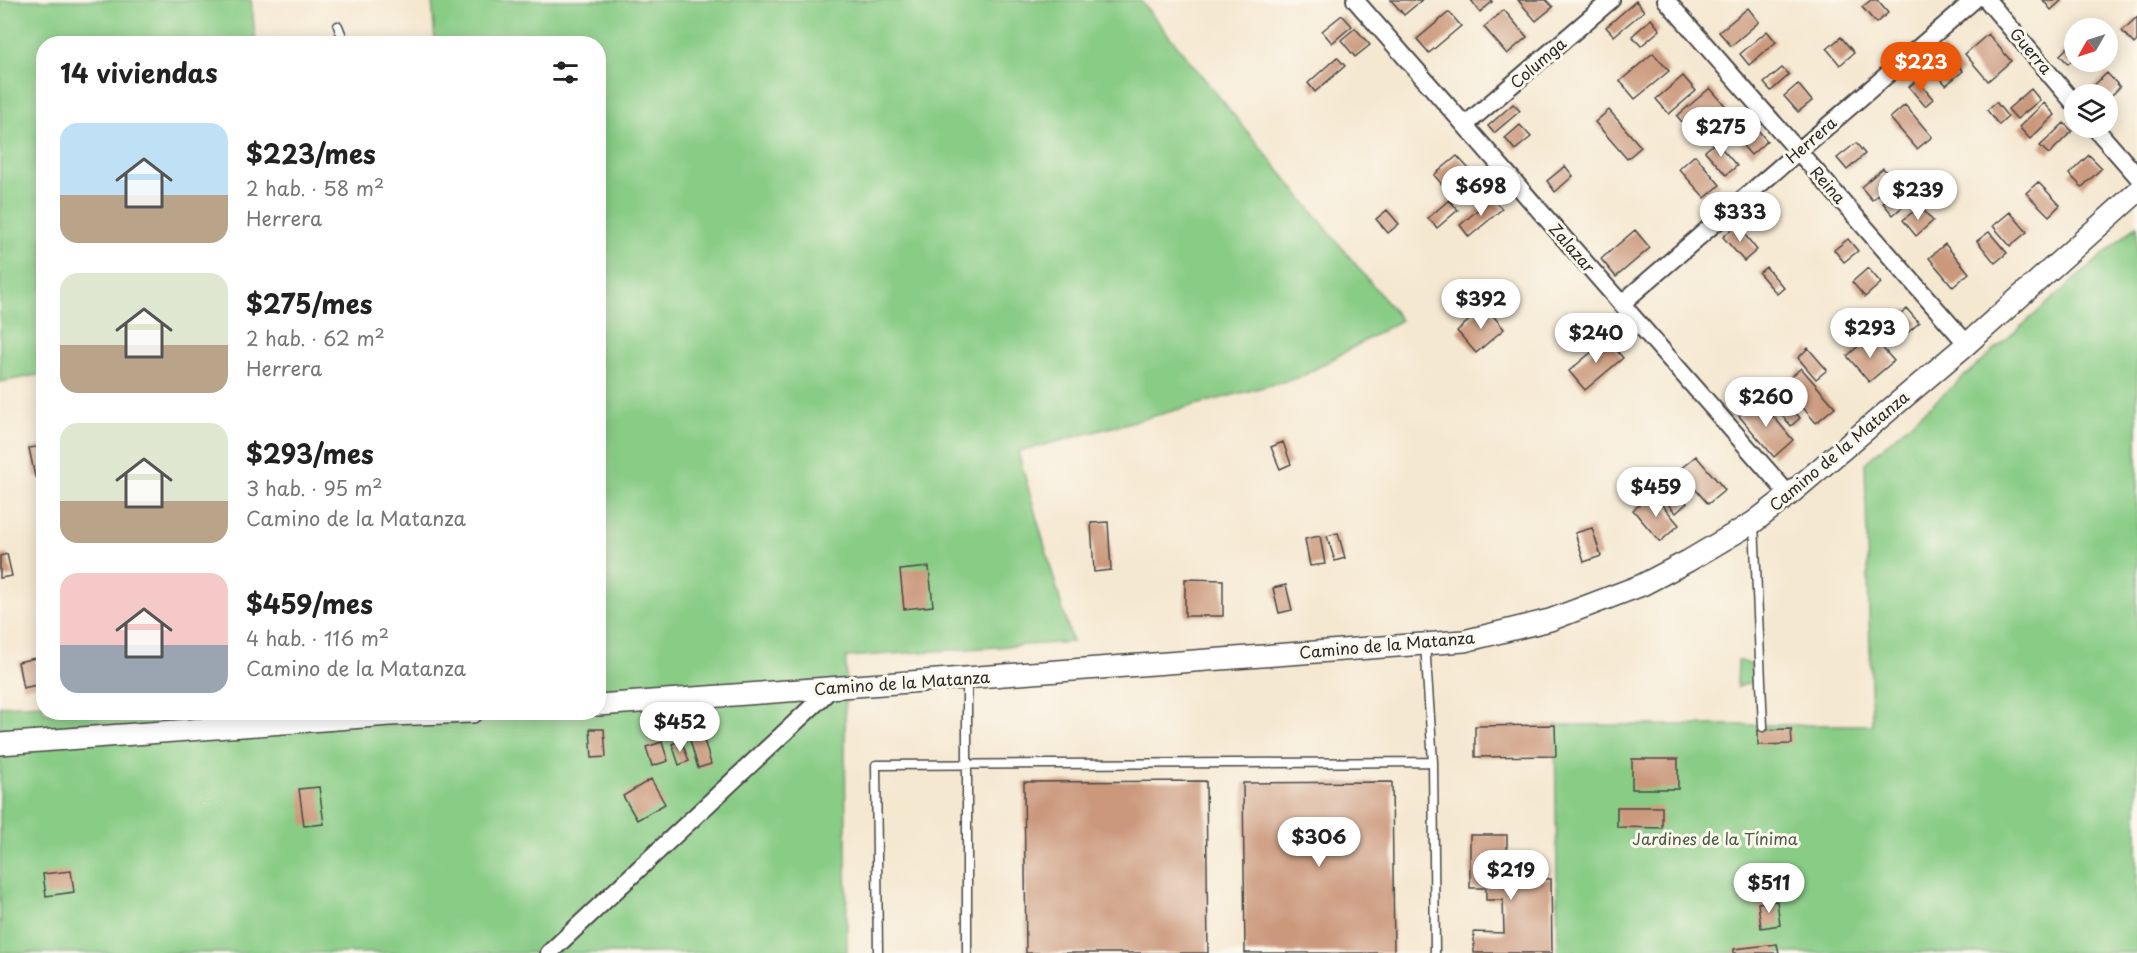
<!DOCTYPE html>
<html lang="es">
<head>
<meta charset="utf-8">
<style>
  :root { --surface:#fff; --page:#f6f6f6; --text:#222; --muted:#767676; --accent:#ea580c }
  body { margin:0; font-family:"Playpen Sans",sans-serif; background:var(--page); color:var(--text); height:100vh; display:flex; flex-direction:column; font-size:22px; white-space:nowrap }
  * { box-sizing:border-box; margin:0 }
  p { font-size:20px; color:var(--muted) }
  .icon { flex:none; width:33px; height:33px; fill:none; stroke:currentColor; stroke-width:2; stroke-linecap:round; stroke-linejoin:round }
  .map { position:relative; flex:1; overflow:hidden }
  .drawer { position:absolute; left:36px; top:36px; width:570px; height:684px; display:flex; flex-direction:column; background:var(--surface); border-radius:24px; box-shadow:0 3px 15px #0003 }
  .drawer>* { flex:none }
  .needle { width:39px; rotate:231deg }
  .controls { position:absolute; left:2064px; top:18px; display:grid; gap:12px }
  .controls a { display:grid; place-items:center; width:54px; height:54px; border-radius:50%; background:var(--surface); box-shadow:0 3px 15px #0003; font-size:30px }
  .price { position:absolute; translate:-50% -51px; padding:0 14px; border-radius:21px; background:#fff; color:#222; font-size:20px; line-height:39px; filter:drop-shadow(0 2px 3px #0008) }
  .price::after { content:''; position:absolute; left:50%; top:36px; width:18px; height:14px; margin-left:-9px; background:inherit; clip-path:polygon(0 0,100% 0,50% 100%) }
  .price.on { background:var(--accent); color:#fff }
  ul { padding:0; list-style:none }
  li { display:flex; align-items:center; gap:18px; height:150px; padding:0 24px }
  li span { display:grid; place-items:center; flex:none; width:168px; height:120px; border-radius:18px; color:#555 }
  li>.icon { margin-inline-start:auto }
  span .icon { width:72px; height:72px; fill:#fffc; stroke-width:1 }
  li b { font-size:26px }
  h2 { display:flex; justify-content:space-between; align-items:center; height:72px; padding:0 24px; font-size:26px }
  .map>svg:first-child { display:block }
  .green { fill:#88cc85; stroke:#5a7c58; stroke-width:1.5 }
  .building { fill:#cb987b }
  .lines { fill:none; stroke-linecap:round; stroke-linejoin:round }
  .service-casing { stroke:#494744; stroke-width:11 }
  .minor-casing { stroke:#494744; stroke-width:20 }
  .tertiary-casing { stroke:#494744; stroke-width:24 }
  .service { stroke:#fff; stroke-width:8 }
  .minor { stroke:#fff; stroke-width:16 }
  .tertiary { stroke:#fff; stroke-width:21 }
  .labels { text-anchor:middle; stroke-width:6; stroke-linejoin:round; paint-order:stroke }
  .street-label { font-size:16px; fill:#2b2b2b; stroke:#fbf7ec }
  .park-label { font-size:16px; fill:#475b46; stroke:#fbf7ec }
</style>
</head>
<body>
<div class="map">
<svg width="2137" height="953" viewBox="0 0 2137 953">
  <rect width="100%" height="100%" fill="#fbf7ec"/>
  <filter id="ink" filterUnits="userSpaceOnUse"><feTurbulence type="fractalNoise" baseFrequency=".0167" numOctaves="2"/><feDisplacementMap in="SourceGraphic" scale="12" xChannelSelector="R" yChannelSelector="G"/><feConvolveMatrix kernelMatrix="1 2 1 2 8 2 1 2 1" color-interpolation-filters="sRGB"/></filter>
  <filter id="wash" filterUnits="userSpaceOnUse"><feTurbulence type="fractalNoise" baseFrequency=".008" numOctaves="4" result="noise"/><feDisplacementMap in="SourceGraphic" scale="24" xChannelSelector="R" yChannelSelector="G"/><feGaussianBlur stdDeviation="1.35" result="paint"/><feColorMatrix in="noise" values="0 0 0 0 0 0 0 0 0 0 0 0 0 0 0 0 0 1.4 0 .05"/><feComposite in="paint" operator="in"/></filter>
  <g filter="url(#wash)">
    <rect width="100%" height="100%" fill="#f5e8d1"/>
    <path class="green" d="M0 0H251L256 43 44 44 43 374 0 382Z
      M432 0H1140L1401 320 1301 377 1018 452 1072 642 846 657 845 729 847 953H0V706L43 704 44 712H598V44L435 43Z
      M2137 225V953H1558L1555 725H1872L1865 463Z
      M1738 660 1752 665 1753 679 1751 683 1737 687Z"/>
    <g id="blocks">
      <path class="building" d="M1391 0H1422L1404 15Z
        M1471 0H1491L1492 2 1480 12Z
        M1518 0H1546L1553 7 1536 21Z
        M1871 0H1877L1888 13 1876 23 1862 7Z
        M2043 0H2062L2051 10Z
        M1636 1 1644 11 1614 36 1606 27Z
        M1748 8 1759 22 1731 46 1719 32Z
        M1504 10 1527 37 1507 54 1484 27Z
        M1449 12 1461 26 1429 53 1417 39Z
        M1342 15 1352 26 1332 43 1322 31Z
        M2137 17V41L2134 44 2122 31Z
        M1651 19 1660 30 1641 46 1632 36Z
        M1355 28 1370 45 1355 57 1341 40Z
        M1767 31 1776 42 1749 65 1740 54Z
        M1988 34 2011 61 1988 81 1965 54Z
        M1841 37 1854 53 1840 65 1827 49Z
        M2074 41V58L2068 64 2060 55Z
        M1943 48 1963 71 1946 85 1927 62Z
        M1653 53 1669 71 1635 99 1620 81Z
        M1337 57 1345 66 1315 92 1308 83Z
        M1782 68 1789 75 1771 91 1764 83Z
        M2107 73 2120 87 2108 99V94H2085Z
        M1683 76 1696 91 1669 114 1656 99Z
        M1917 80 1933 99 1925 106 1909 87Z
        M1798 84 1812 101 1798 112 1784 96Z
        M1710 88 1728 109 1695 137 1677 116Z
        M2031 89 2040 100 2017 119 2008 109Z
        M1996 102 2008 117 1999 125 1987 110Z
        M2044 103 2055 115 2030 139 2019 127Z
        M1513 104 1520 111 1494 133 1488 126Z
        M1905 105 1932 137 1917 149 1890 118Z
        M1609 110 1641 147 1627 159 1595 122Z
        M1742 111 1767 141 1751 155 1725 125Z
        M2064 123 2072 131 2049 154 2040 146Z
        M1520 125 1531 137 1515 150 1505 138Z
        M1716 142 1737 166 1726 175 1705 151Z
        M1856 143 1865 154 1847 170 1837 158Z
        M1695 155 1720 185 1705 198 1679 169Z
        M2089 155 2102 168 2082 187 2069 174Z
        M1457 156 1470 170 1447 190 1434 175Z
        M1565 166 1573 176 1555 192 1547 181Z
        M1883 168 1894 181 1872 200 1861 187Z
        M2038 182 2060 205 2049 216 2026 193Z
        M1905 183 1916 195 1893 215 1883 203Z
        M1492 198 1502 209 1469 237 1460 225Z
        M1449 200 1458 210 1437 228 1428 218Z
        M1920 206 1933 221 1916 236 1903 220Z
        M1387 210 1399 224 1388 233 1376 219Z
        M2010 212 2027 232 2010 246 1993 226Z
        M1737 225 1757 250 1744 261 1723 237Z
        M1635 230 1650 248 1616 277 1601 259Z
        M1989 232 2007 253 1995 263 1977 241Z
        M1848 239 1858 251 1844 262 1834 250Z
        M1945 244 1969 273 1953 287 1929 258Z
        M1766 267 1784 288 1777 294 1759 273Z
        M1868 268 1881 283 1865 297 1852 282Z
        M1485 306 1504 329 1476 353 1457 331Z
        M1907 309 1919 323 1898 341 1886 327Z
        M1871 335 1894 361 1869 382 1847 356Z
        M1607 339 1623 358 1585 390 1569 371Z
        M1808 348 1827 370 1816 379 1798 358Z
        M1801 368 1835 407 1816 423 1783 384Z
        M1759 399 1793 440 1774 457 1739 416Z
        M1784 399 1800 418 1791 426 1775 407Z
        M1283 442 1291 464 1280 469 1271 447Z
        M42 446 44 476 35 477 29 448Z
        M1696 456 1725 490 1708 504 1679 470Z
        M1675 490 1687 503 1676 513 1664 500Z
        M1653 494 1679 525 1660 542 1633 510Z
        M1108 522 1111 570 1094 572 1091 523Z
        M1592 528 1601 556 1584 562 1575 533Z
        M1338 533 1345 558 1335 561 1327 536Z
        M1320 536 1325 564 1310 566 1305 539Z
        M7 554 12 576 0 578V556Z
        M929 567 933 606 904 609 900 570Z
        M1185 579 1223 580V616H1185Z
        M1286 585 1292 610 1279 613 1273 588Z
        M35 658 41 684 23 688 18 662Z
        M1555 725 1556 756 1475 757V726Z
        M590 729H604L606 757 592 758Z
        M1791 729 1792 744 1758 745V730Z
        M703 736 711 764 698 768 690 740Z
        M681 740 689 761 679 765 672 744Z
        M662 742 668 761 652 766 646 747Z
        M1632 759H1678V789H1632Z
        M651 779 665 804 637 820 623 796Z
        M1206 781 1208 953H1026L1024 782Z
        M1392 782 1394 953H1245L1243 783Z
        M319 787 324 824 304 826 299 789Z
        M1617 807H1662V828L1617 827Z
        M1470 835H1507V879H1551L1552 953H1474V932L1504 933 1503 900H1486V888H1470Z
        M71 871 74 892 46 896 43 874Z
        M1777 901 1780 925 1761 928 1758 903Z
        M1777 944 1779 953H1734V949Z"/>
    </g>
  </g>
  <g filter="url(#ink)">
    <use href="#blocks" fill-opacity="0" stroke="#494744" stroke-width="1.5"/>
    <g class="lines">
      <g class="service-casing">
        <path id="service" d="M338 26 345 44
          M1754 523 1763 727
          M1425 644 1433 762
          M967 678V953
          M878 953 876 765 1433 762 1435 953"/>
      </g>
      <g class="minor-casing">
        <path id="minor" d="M1355 0 1789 495
          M1666 0 1967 344
          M1987 0 2074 103
          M1465 125 1611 0
          M2095 128 2137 176
          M1621 304 1974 0
          M549 953 831 689"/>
      </g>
      <g class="tertiary-casing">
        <path id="tertiary" d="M598 705 1464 641 1550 620 1642 585 1688 561 1754 522 1789 495 1967 344 2137 192
          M0 744 390 715 472 712"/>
      </g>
      <use href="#service" class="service"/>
      <use href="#minor" class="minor"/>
      <use href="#tertiary" class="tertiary"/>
    </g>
  </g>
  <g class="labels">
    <g class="street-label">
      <text transform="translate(2031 51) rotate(50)" y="6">Guerra</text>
      <text transform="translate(1538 63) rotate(-41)" y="6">Columga</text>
      <text transform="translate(1811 140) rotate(-41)" y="6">Herrera</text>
      <text transform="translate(1828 185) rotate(49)" y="6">Reina</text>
      <text transform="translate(1572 248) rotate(49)" y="6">Zalazar</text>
      <text transform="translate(1839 451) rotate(-40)" y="6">Camino de la Matanza</text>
      <text transform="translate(1387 645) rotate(-5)" y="6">Camino de la Matanza</text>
      <text transform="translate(902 683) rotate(-4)" y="6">Camino de la Matanza</text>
    </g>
    <g class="park-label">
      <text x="1715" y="845">Jardines de la Tínima</text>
    </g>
  </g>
</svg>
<div class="controls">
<a><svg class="needle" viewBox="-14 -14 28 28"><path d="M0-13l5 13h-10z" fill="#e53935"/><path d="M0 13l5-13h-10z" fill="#767676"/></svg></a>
<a><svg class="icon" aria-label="layers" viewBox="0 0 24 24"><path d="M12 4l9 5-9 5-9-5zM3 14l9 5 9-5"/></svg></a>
</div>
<b class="price on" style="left:1921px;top:93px">$223</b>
<b class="price" style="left:1721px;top:158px">$275</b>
<b class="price" style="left:1481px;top:217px">$698</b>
<b class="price" style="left:1918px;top:221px">$239</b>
<b class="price" style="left:1740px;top:243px">$333</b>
<b class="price" style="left:1481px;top:330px">$392</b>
<b class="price" style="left:1870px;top:359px">$293</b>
<b class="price" style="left:1596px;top:364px">$240</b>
<b class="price" style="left:1766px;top:428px">$260</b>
<b class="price" style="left:1656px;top:518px">$459</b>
<b class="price" style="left:680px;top:753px">$452</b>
<b class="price" style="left:1319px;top:868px">$306</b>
<b class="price" style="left:1511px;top:901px">$219</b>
<b class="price" style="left:1769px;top:914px">$511</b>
<section class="drawer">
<h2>14 viviendas<svg class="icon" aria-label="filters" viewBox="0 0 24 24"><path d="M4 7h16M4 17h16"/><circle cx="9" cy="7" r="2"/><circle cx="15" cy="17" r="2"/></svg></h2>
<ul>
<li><span style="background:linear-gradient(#bfe0f5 60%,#b9a48a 0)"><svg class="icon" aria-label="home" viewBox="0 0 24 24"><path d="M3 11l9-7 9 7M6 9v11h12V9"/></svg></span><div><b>$223/mes</b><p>2 hab. · 58 m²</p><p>Herrera</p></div></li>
<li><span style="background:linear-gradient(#dfe7d0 60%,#b9a48a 0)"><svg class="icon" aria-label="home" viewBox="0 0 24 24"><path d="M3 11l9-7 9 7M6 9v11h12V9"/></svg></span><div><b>$275/mes</b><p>2 hab. · 62 m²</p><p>Herrera</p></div></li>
<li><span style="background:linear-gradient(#dfe7d0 65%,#b9a48a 0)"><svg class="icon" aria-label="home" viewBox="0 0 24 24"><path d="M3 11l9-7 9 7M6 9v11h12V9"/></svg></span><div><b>$293/mes</b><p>3 hab. · 95 m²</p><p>Camino de la Matanza</p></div></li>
<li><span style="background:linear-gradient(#f6c9c9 60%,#9aa5b1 0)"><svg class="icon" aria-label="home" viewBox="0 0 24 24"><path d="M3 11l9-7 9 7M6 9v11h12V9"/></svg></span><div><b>$459/mes</b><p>4 hab. · 116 m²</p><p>Camino de la Matanza</p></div></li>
</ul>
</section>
</div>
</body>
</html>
